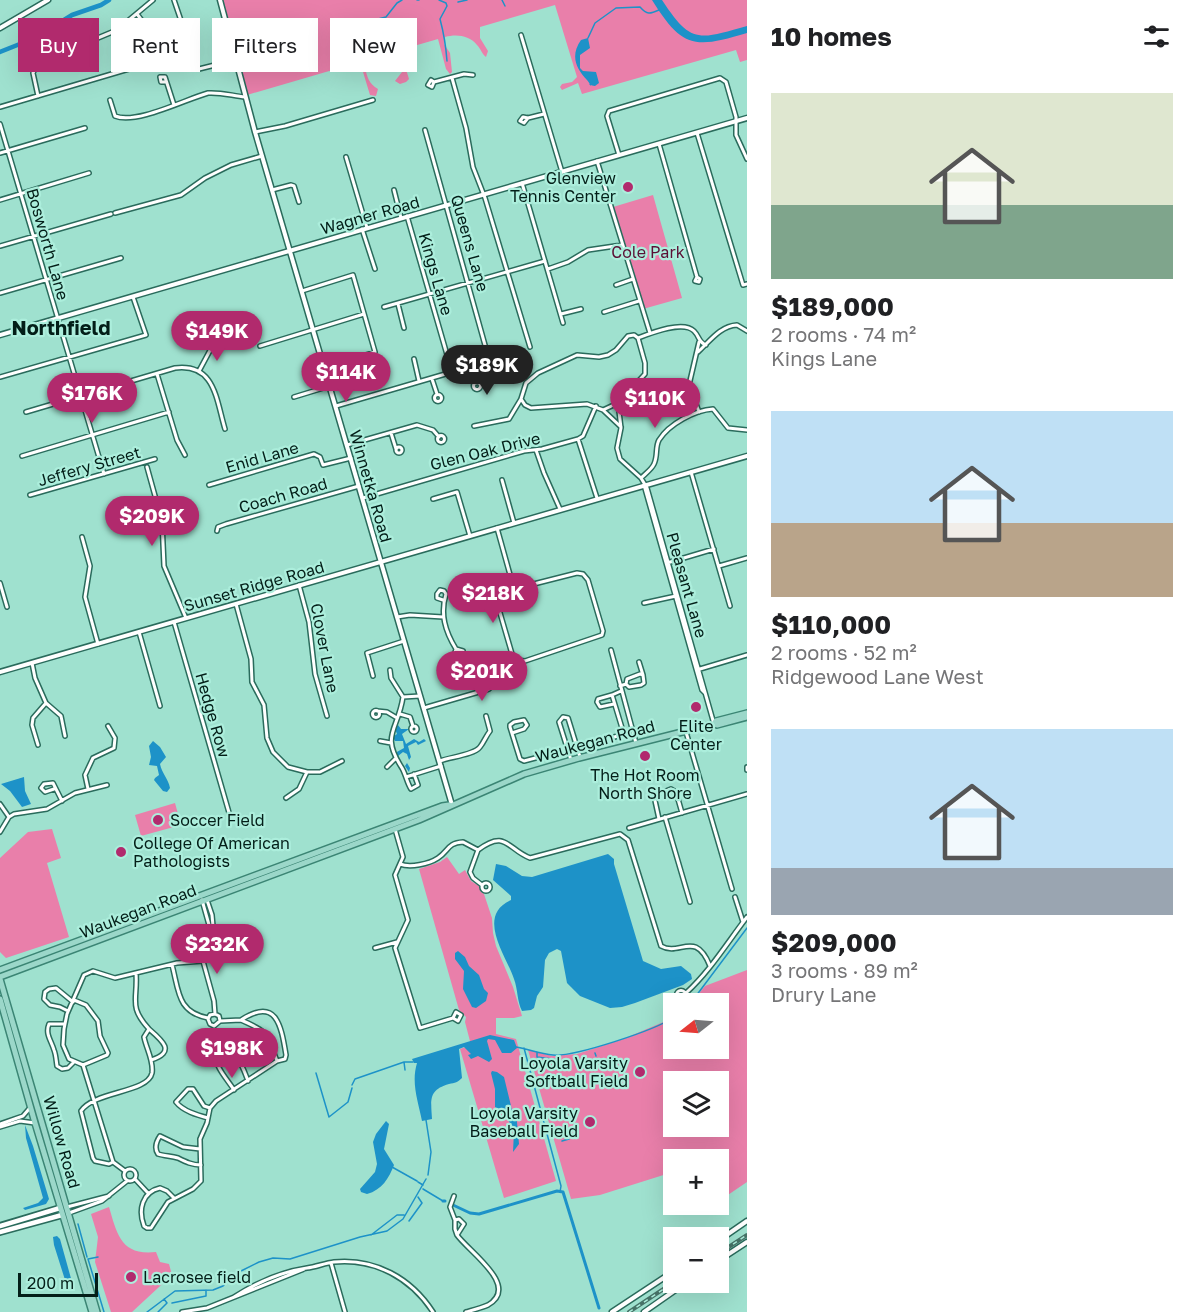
<!DOCTYPE html>
<html lang="en">
<head>
<meta charset="utf-8">
<style>
  :root { --surface:#fff; --page:#f2f2f2; --text:#202124; --muted:#757577; --accent:#b12a6d }
  body { margin:0; font-family:"Golos Text",sans-serif; background:var(--page); color:var(--text); height:100vh; display:flex; flex-direction:column; font-size:22px; white-space:nowrap }
  * { box-sizing:border-box; margin:0 }
  p { font-size:20px; color:var(--muted) }
  .icon { flex:none; width:33px; height:33px; fill:none; stroke:currentColor; stroke-width:2; stroke-linecap:round; stroke-linejoin:round }
  .map { position:relative; flex:1; overflow:hidden }
  .side { display:flex; flex-direction:column; background:var(--surface); width:450px }
  .side>* { flex:none }
  .banner { position:absolute; left:18px; top:18px; width:570px; height:54px; display:flex; gap:12px }
  .needle { width:39px; rotate:253deg }
  .fabs { position:absolute; left:663px; top:993px; display:grid; gap:12px }
  .fabs a { display:grid; place-items:center; width:66px; height:66px; border-radius:0px; background:var(--surface); box-shadow:0 6px 24px #0002; font-size:30px }
  .scale { position:absolute; left:18px; bottom:15px; width:80px; box-sizing:border-box; padding-left:6px; border:3px solid #031e18; border-top:0; font-size:16px; line-height:21px; white-space:nowrap; color:#031e18; -webkit-text-stroke:4px #aceedc; paint-order:stroke }
  .price { position:absolute; translate:-50% -51px; padding:0 14px; border-radius:21px; background:var(--accent); color:#fff; font-size:20px; line-height:39px; filter:drop-shadow(0 2px 3px #0008) }
  .price::after { content:''; position:absolute; left:50%; top:36px; width:18px; height:14px; margin-left:-9px; background:inherit; clip-path:polygon(0 0,100% 0,50% 100%) }
  .price.selected { background:#222; color:#fff }
  ul { padding:0; list-style:none }
  li { display:grid; align-content:center; gap:12px; height:318px; padding:0 24px }
  li span { display:grid; place-items:center; height:186px; border-radius:0px; color:#555 }
  li>.icon { margin-inline-start:auto }
  span .icon { width:108px; height:108px; fill:#fffc; stroke-width:1 }
  li b { font-size:26px }
  h2 { display:flex; justify-content:space-between; align-items:center; height:72px; padding:0 24px; font-size:26px }
  .tag { padding:0 21px; border-radius:0px; background:var(--surface); box-shadow:0 6px 24px #0002; font-size:21px; line-height:54px }
  .tag.selected { background:var(--accent); color:#fff }
  main { display:flex; flex:1; min-height:0 }
  .map>svg:first-child { display:block }
  .green { fill:#e97faa; fill-rule:evenodd }
  .water { fill:#1d92c8 }
  .lines { fill:none; stroke-linecap:round; stroke-linejoin:round }
  .stream { stroke:#1d92c8; stroke-width:1.5 }
  .canal { stroke:#1d92c8; stroke-width:3 }
  .river { stroke:#1d92c8; stroke-width:4.5 }
  .minor-casing { stroke:#2a6b5c; stroke-width:6 }
  .tertiary-casing { stroke:#2a6b5c; stroke-width:7 }
  .secondary-casing { stroke:#2a6b5c; stroke-width:8 }
  .primary-casing { stroke:#3b8574; stroke-width:8 }
  .minor { stroke:#fff; stroke-width:3 }
  .tertiary { stroke:#fff; stroke-width:4 }
  .secondary { stroke:#fff; stroke-width:4.5 }
  .primary { stroke:#9bd7c9; stroke-width:5 }
  .rail-casing { stroke:#477368; stroke-width:4 }
  .rail { stroke:#aceedc; stroke-width:1.5; stroke-dasharray:4.5; stroke-linecap:butt }
  .poi-dot { fill:#b12a6d; stroke:#aceedc; stroke-width:2 }
  .labels { text-anchor:middle; stroke-width:4.5; stroke-linejoin:round; paint-order:stroke }
  .poi-label { font-size:16px; fill:#031e18; stroke:#aceedc; text-anchor:end }
  .street-label { font-size:16px; fill:#031e18; stroke:#aceedc }
  .park-label { font-size:16px; fill:#5b1035; stroke:#aceedc }
  .quarter-label { font-size:20px; font-weight:bold; fill:#031e18; stroke:#aceedc }
</style>
</head>
<body>
<main>
<div class="map">
<svg width="747" height="1312" viewBox="0 0 747 1312">
  <rect width="100%" height="100%" fill="#9fe1cf"/>
  <path class="green" d="M222 0H747V60L740 62 736 50 582 94 578 83 562 90 560 87 562 84 572 82 577 77 555 5 480 27V38L488 51 486 57C482 54 481 49 477 45 469 35 456 34 445 37L444 44 450 53 452 72 450 74 446 69 438 39 400 50 409 79 406 82 400 84 395 81 402 72 400 63 392 53 375 57 365 67C367 77 369 84 378 89L376 96 370 95 360 62 247 95Z
    M653 195 682 298 643 309 613 207Z
    M175 803 181 825 141 836 135 815Z
    M52 829 61 858 47 863 69 937 6 958 0 952V858L28 832Z
    M447 857 459 874 465 870 471 881 479 886 481 892 484 894 492 918 493 933 496 946 513 987 522 1016 514 1018H496V1034L516 1039 556 1181 504 1198 460 1049 471 1045 465 1022 466 1017 459 1010 419 869 440 862Z
    M747 970V1182L719 1201 718 1160H674L673 1172 600 1195 571 1199 528 1050 552 1056 577 1054 623 1039 673 1018 674 1048H718V1004L691 1003 705 986ZM674 1082H718V1126H674Z
    M109 1207C117 1234 121 1256 156 1252L160 1262 169 1264 172 1275 132 1312H111L95 1262 98 1237 91 1214Z"/>
  <path class="water" d="M652 0H662C691 44 698 40 747 26V33C694 49 682 48 652 0Z
    M588 38 590 48 580 55V68L583 71 596 72 599 83 595 86C586 84 593 87 587 80 576 68 570 56 581 40Z
    M398 725 401 729H409L402 734 406 744 414 739 419 742 424 739 426 741 418 745 416 742 408 746 411 757 407 763 410 768 409 772 405 766 409 760 407 754 403 752 398 756 395 753 404 748 403 741H395L394 739V736L397 734 395 729Z
    M153 741 160 747 166 757 160 764C162 774 168 778 170 788L167 792 163 791 154 780 155 778 159 775 157 766 149 765 151 757 149 746Z
    M24 777 25 791 31 804 22 807 10 791 1 784Z
    M608 854 614 859V864L643 961 661 969 681 966 691 974 692 979 683 985 635 1003 622 1007 610 1008 580 996 567 983 561 951 557 949 549 953 545 960 543 987 537 996 534 1008 531 1010 522 1011C517 1001 518 990 514 979 507 957 475 916 511 900V896L493 880 496 864 506 866 522 876 532 877Z
    M458 951 465 957 469 966 479 975 484 989 488 993 486 1001 476 1008 472 1007 463 989 464 971 455 959V953Z
    M490 1035 514 1040 517 1048 511 1053H502L495 1040 488 1039 487 1041 492 1059 489 1062 478 1056 471 1059 468 1055 471 1054 464 1047 459 1049 462 1078C458 1082 455 1083 449 1084 428 1090 431 1100 432 1119L422 1121C418 1101 411 1083 417 1063H414L412 1059Z
    M492 1071 497 1072 504 1077 512 1110 517 1122 519 1144 513 1152 514 1131 506 1116 495 1107V1089L491 1073Z
    M386 1121 389 1124 384 1149 394 1165C389 1178 382 1190 367 1194L361 1192 360 1189 375 1172 377 1164 373 1142 376 1134Z
    M25 1125 33 1146 49 1199 46 1204 25 1210 23 1208 38 1203 43 1198 26 1138Z
    M57 1236 60 1239 72 1282 71 1284 66 1283 54 1245 53 1237Z"/>
  <g class="lines">
    <path class="stream" d="M417 0H419
      M439 0 446 3 447 6 440 19C444 34 446 47 447 61
      M502 0 505 6
      M458 2 467 0
      M374 20 386 17 397 3 402 0
      M588 38 595 23 616 8 640 7C647 15 650 14 659 10
      M690 1004 747 928
      M516 1047C528 1049 540 1054 553 1055 574 1057 656 1030 674 1017
      M524 1048 561 1186 560 1192
      M537 1052V1057L559 1060V1056
      M595 1053 596 1056
      M404 1062 405 1070
      M316 1073 329 1117 348 1102 352 1088
      M352 1085 355 1079 404 1062H413
      M426 1120 431 1152 428 1175
      M562 1141 569 1139
      M392 1167 417 1181
      M418 1182 423 1185
      M423 1189 443 1201
      M409 1221 422 1203 418 1197
      M78 1224 87 1257
      M371 1235 397 1215H404
      M98 1257 88 1259 104 1312
      M172 1303 206 1296V1290
      M147 1312 175 1291 213 1290 223 1286 241 1271 259 1262 273 1258 290 1259 360 1237 387 1231 403 1219 426 1179
      M158 1312 167 1303 164 1299"/>
    <path class="canal" d="M443 1201H445
      M453 1205 470 1213 479 1214 557 1191 563 1192 599 1308"/>
    <path class="river" d="M0 52 35 38 72 15 101 5 109 0"/>
    <g class="minor-casing">
      <path id="minor" d="M174 0 190 47 188 66
        M137 14 143 22 155 61
        M521 35 562 172
        M452 78 466 128 473 167 485 198 530 347
        M166 82H161L160 77H165L174 105
        M434 82 432 87 428 85 431 80 434 82 464 74 473 75
        M38 96 33 73 38 63 117 30 153 0
        M110 100 115 116C136 125 186 99 208 93 221 92 233 96 245 97
        M0 107 166 58 199 69 235 60
        M528 118 524 123 520 121 523 117 528 118 544 114
        M0 124 104 474
        M425 130 490 363
        M255 132 285 126 373 100
        M697 133 743 285 747 284
        M659 144 697 277
        M0 153 85 128
        M619 155 607 116 609 111 720 78 726 82 736 117V135L747 159
        M346 157 367 228
        M597 161 650 333
        M522 183 563 323
        M272 190 291 185 294 186 299 202
        M394 190 401 218
        M0 200 89 173
        M115 213 181 195 205 178 231 165 262 156
        M407 216 452 372
        M362 229 375 269
        M0 246 111 214
        M548 269 568 262 588 250 622 245
        M697 277 700 279 699 282 695 281Z
        M616 285 633 279
        M302 291 353 275 375 352 324 368
        M0 293 121 258
        M398 304 404 328
        M384 307 545 261
        M604 312 639 301
        M561 314 581 309
        M638 338 645 363V374L618 403 621 428 617 448 620 459 641 478 647 488 714 724
        M699 342 689 385 699 412
        M260 346 364 314
        M698 352C710 341 720 326 737 325L747 331
        M414 359 419 381
        M199 371 214 343
        M157 374 177 440 185 455
        M0 377 146 335 133 297
        M432 379 437 394
        M473.5 386a3.5 3.5 0 1 1 7 0a3.5 3.5 0 1 1-7 0Z
        M434.5 398a3.5 3.5 0 1 1 7 0a3.5 3.5 0 1 1-7 0Z
        M294 397 330 386
        M521 399 525 405 531 408 587 404 603 410 621 427
        M336 406 466 368 473 372 476 383
        M603 410 618 403
        M26 412 175 368C215 363 216 399 225 429
        M474 426 509 419 521 399 526 383 538 373 577 355 599 357 608 355 616 350 628 336 634 335 638 338C651 333 683 320 694 331 700 337 698 342 706 345
        M391 433 396 449
        M437.5 439a3.5 3.5 0 1 1 7 0a3.5 3.5 0 1 1-7 0Z
        M578 439 597 498
        M347 445 417 425 433 430 439 437
        M396 450a3 3 0 1 1 6 0a3 3 0 1 1-6 0Z
        M536 450 544 473 560 509
        M22 456 169 412
        M147 467 162 521 164 566 186 618
        M691 472 730 606
        M641 478C645 474 652 469 654 464 658 456 655 447 659 440 669 424 695 410 713 409L728 428 747 430
        M502 480 514 523
        M209 485 314 454 320 457 323 465 351 458
        M644 485 702 690 705 693
        M30 495 155 459
        M363 498 524 451 542 449 578 439 583 436 596 406
        M433 499 457 492 470 536
        M497 528 514 589
        M217 531 218 527 226 524 359 486
        M82 537 90 566 85 597 98 644
        M667 563 714 549
        M719 566 747 558
        M577 573 583 574 588 580 603 631 602 635 525 661 516 660 512 654 498 606 501 596 514 589Z
        M0 583 7 607
        M299 585 309 622 315 674 327 716
        M443 600 437 598V594L440 590 444 591 446 594C440 614 445 631 456 649L463 651 461 658 454 656 456 649
        M644 603 676 596
        M236 604 251 659 252 682 264 705 267 738 273 752 288 767 307 772H320L342 761
        M397 617 410 615 443 617
        M174 622 230 816
        M139 632 160 706
        M611 650 636 743
        M639 662 643 675
        M32 663 35 678 46 703 61 716 65 736
        M700 669 747 655
        M390 670 391 678 403 697C398 731 380 734 402 768 406 775 407 783 411 789L418 785 414 774
        M373 676 367 653 404 641
        M620 686 626 684 627 679 640 674 643 675 644 683 641 685 629 687 626 684
        M612 695 598 699 597 702 600 707 614 704
        M403 697 420 696
        M424 708 489 689 516 660
        M372.5 714a3.5 3.5 0 1 1 7 0a3.5 3.5 0 1 1-7 0Z
        M377 711 387 712 397 718
        M400 714 410 717 413 726
        M411 729a3 3 0 1 1 6 0a3 3 0 1 1-6 0Z
        M686 732 732 889
        M512 733 524 729 527 725 524 720 514 722 510 725V727L520 759 524 761 618 736 622 728 612 695 621 691
        M380 741 391 743
        M38 745 32 725 33 718 46 703
        M571 760 559 722 563 717 568 718 580 757
        M440 761C450 757 474 755 480 747 484 742 486 736 490 731L486 716
        M387 767 395 759
        M747 767V770
        M406 777 441 766
        M54 789 45 792 41 788 44 784 53 783 62 801
        M88 789 85 775 93 758 114 748 115 738 108 726
        M286 798 299 789 307 772
        M0 804 9 817
        M665 817 690 902
        M659 819 654 796 671 789 676 792 682 813
        M629 828 747 794
        M395 829 403 857 395 875 408 920 395 948 420 1028 453 1018 458 1021 461 1015 456 1012 453 1018
        M0 832 9 817 14 814 47 809 75 793 107 785
        M478 850C506 829 507 849 530 858L620 834 628 840 661 946C680 957 695 929 710 966
        M400 864C410 868 429 864 438 858 449 851 447 843 463 842L478 850 470 872 473 878 482 885
        M482 887a4 4 0 1 1 8 0a4 4 0 1 1-8 0Z
        M735 897 743 922
        M202 900 211 932
        M207 900 212 915 213 926 203 961 214 1001 215 1014
        M375 948 397 942
        M172 965C179 991 177 1012 208 1018
        M676.5 995a4.5 4.5 0 1 1 9 0a4.5 4.5 0 1 1-9 0Z
        M686 993C710 971 727 943 747 917
        M74 1000 86 1005 98 1021 100 1036 108 1053 107 1055 83 1065
        M68 1011 60 1007 50 1005 44 999 45 992 49 989 56 988 73 1002
        M241 1020C271 1033 266 1034 277 1061
        M65 1024H49C45 1034 51 1040 54 1050 56 1055 56 1060 57 1066L62 1069 68 1068 74 1062
        M149 1029C163 1041 176 1052 151 1060
        M83 1065 69 1059 63 1045 64 1029 67 1014 84 975 93 971 115 978 177 963 203 961
        M83 1065 113 1162 125 1171
        M234 1090C228 1080 214 1066 216 1054 238 1049 242 1065 248 1081
        M208 1118C197 1115 183 1111 176 1102L188 1089H193L204 1106 210 1108
        M0 1124 23 1116 29 1109
        M0 1127 20 1121 35 1123
        M200 1149 183 1147 160 1136C156 1142 154 1148 158 1154 164 1156 171 1156 178 1158 186 1162 192 1165 201 1165
        M113 1162 109 1164 95 1161 93 1158 81 1111C94 1091 148 1093 152 1073 154 1061 146 1048 144 1037L149 1029C128 1006 138 1000 136 973
        M124 1175a6 6 0 1 1 12 0a6 6 0 1 1-12 0Z
        M135 1179 148 1193
        M454 1196 450 1207 455 1220
        M174 1198 167 1191 160 1188C142 1192 138 1210 144 1226L147 1228H151L168 1202 193 1189 201 1181 200 1139 207 1123 210 1108 216 1101 277 1061 285 1059 286 1055C281 1024 276 997 241 1020L220 1021 214 1026 210 1024 208 1019 210 1015 215 1014 219 1016 220 1021
        M67 1207 109 1196
        M69 1213 102 1201 127 1181
        M457 1235 455 1229V1220L459 1219 464 1224 457 1235C468 1251 521 1286 488 1305 481 1308 473 1310 466 1312
        M331 1263 345 1312
        M234 1297C256 1283 280 1272 307 1268 316 1267 325 1263 334 1262 375 1258 411 1278 433 1312
        M182 1312 207 1308 304 1269"/>
    </g>
    <g class="tertiary-casing">
      <path id="tertiary" d="M220 0 255 132 452 805
        M0 28 48 0
        M0 335 747 118
        M0 672 747 456
        M718 1241 747 1221
        M718 1261 747 1242
        M612 1312 674 1271
        M644 1312 687 1282"/>
    </g>
    <g class="secondary-casing">
      <path id="secondary" d="M0 1226 60 1208
        M0 1232 62 1215"/>
    </g>
    <g class="primary-casing">
      <path id="primary" d="M714 724 717 725 747 717
        M0 970 442 806 449 805
        M0 977 419 820 524 774 579 758 714 724 716 721 747 713
        M0 979 97 1312
        M0 999 35 1123 92 1312"/>
    </g>
    <use href="#minor" class="minor"/>
    <use href="#tertiary" class="tertiary"/>
    <use href="#secondary" class="secondary"/>
    <use href="#primary" class="primary"/>
    <g class="rail-casing">
      <path id="rail" d="M718 1254 747 1235
        M629 1312 674 1282"/>
    </g>
    <use href="#rail" class="rail"/>
  </g>
  <g class="poi-dot">
    <circle cx="628" cy="187" r="6"/>
    <circle cx="696" cy="707" r="6"/>
    <circle cx="645" cy="756" r="6"/>
    <circle cx="158" cy="820" r="6"/>
    <circle cx="121" cy="852" r="6"/>
    <circle cx="640" cy="1072" r="6"/>
    <circle cx="590" cy="1122" r="6"/>
    <circle cx="131" cy="1277" r="6"/>
  </g>
  <g class="labels">
    <g class="poi-label">
      <text x="616" y="184">Glenview<tspan x="616" dy="18">Tennis Center</tspan></text>
      <text x="696" y="732" text-anchor="middle">Elite<tspan x="696" dy="18">Center</tspan></text>
      <text x="645" y="781" text-anchor="middle">The Hot Room<tspan x="645" dy="18">North Shore</tspan></text>
      <text x="170" y="826" text-anchor="start">Soccer Field</text>
      <text x="133" y="849" text-anchor="start">College Of American<tspan x="133" dy="18">Pathologists</tspan></text>
      <text x="628" y="1069">Loyola Varsity<tspan x="628" dy="18">Softball Field</tspan></text>
      <text x="578" y="1119">Loyola Varsity<tspan x="578" dy="18">Baseball Field</tspan></text>
      <text x="143" y="1283" text-anchor="start">Lacrosee field</text>
    </g>
    <g class="street-label">
      <text transform="translate(370 215) rotate(-16)" y="6">Wagner Road</text>
      <text transform="translate(470 243) rotate(74)" y="6">Queens Lane</text>
      <text transform="translate(48 244) rotate(74)" y="6">Bosworth Lane</text>
      <text transform="translate(436 274) rotate(74)" y="6">Kings Lane</text>
      <text transform="translate(485 451) rotate(-14)" y="6">Glen Oak Drive</text>
      <text transform="translate(262 457) rotate(-16)" y="6">Enid Lane</text>
      <text transform="translate(89 466) rotate(-16)" y="6">Jeffery Street</text>
      <text transform="translate(371 486) rotate(74)" y="6">Winnetka Road</text>
      <text transform="translate(283 495) rotate(-16)" y="6">Coach Road</text>
      <text transform="translate(687 585) rotate(74)" y="6">Pleasant Lane</text>
      <text transform="translate(254 586) rotate(-16)" y="6">Sunset Ridge Road</text>
      <text transform="translate(325 648) rotate(79)" y="6">Clover Lane</text>
      <text transform="translate(213 715) rotate(74)" y="6">Hedge Row</text>
      <text transform="translate(595 741) rotate(-15)" y="6">Waukegan Road</text>
      <text transform="translate(138 911) rotate(-21)" y="6">Waukegan Road</text>
      <text transform="translate(62 1142) rotate(74)" y="6">Willow Road</text>
    </g>
    <g class="park-label">
      <text x="648" y="258">Cole Park</text>
    </g>
    <g class="quarter-label">
      <text x="61" y="335">Northfield</text>
    </g>
  </g>
</svg>
<div class="fabs">
<a><svg class="needle" viewBox="-14 -14 28 28"><path d="M0-13l5 13h-10z" fill="#e53935"/><path d="M0 13l5-13h-10z" fill="#757577"/></svg></a>
<a><svg class="icon" aria-label="layers" viewBox="0 0 24 24"><path d="M12 4l9 5-9 5-9-5zM3 14l9 5 9-5"/></svg></a>
<a>+</a>
<a>−</a>
</div>
<div class="scale">200 m</div>
<b class="price" style="left:217px;top:362px">$149K</b>
<b class="price selected" style="left:487px;top:396px">$189K</b>
<b class="price" style="left:346px;top:403px">$114K</b>
<b class="price" style="left:92px;top:424px">$176K</b>
<b class="price" style="left:655px;top:429px">$110K</b>
<b class="price" style="left:152px;top:547px">$209K</b>
<b class="price" style="left:493px;top:624px">$218K</b>
<b class="price" style="left:482px;top:702px">$201K</b>
<b class="price" style="left:217px;top:975px">$232K</b>
<b class="price" style="left:232px;top:1079px">$198K</b>
<div class="banner">
<a class="tag selected">Buy</a>
<a class="tag">Rent</a>
<a class="tag">Filters</a>
<a class="tag">New</a>
</div>
</div>
<section class="side">
<h2>10 homes<svg class="icon" aria-label="filters" viewBox="0 0 24 24"><path d="M4 7h16M4 17h16"/><circle cx="9" cy="7" r="2"/><circle cx="15" cy="17" r="2"/></svg></h2>
<ul>
<li><span style="background:linear-gradient(#dfe7d0 60%,#7fa58c 0)"><svg class="icon" aria-label="home" viewBox="0 0 24 24"><path d="M3 11l9-7 9 7M6 9v11h12V9"/></svg></span><div><b>$189,000</b><p>2 rooms · 74 m²</p><p>Kings Lane</p></div></li>
<li><span style="background:linear-gradient(#bfe0f5 60%,#b9a48a 0)"><svg class="icon" aria-label="home" viewBox="0 0 24 24"><path d="M3 11l9-7 9 7M6 9v11h12V9"/></svg></span><div><b>$110,000</b><p>2 rooms · 52 m²</p><p>Ridgewood Lane West</p></div></li>
<li><span style="background:linear-gradient(#bfe0f5 75%,#9aa5b1 0)"><svg class="icon" aria-label="home" viewBox="0 0 24 24"><path d="M3 11l9-7 9 7M6 9v11h12V9"/></svg></span><div><b>$209,000</b><p>3 rooms · 89 m²</p><p>Drury Lane</p></div></li>
</ul>
</section>
</main>
</body>
</html>
